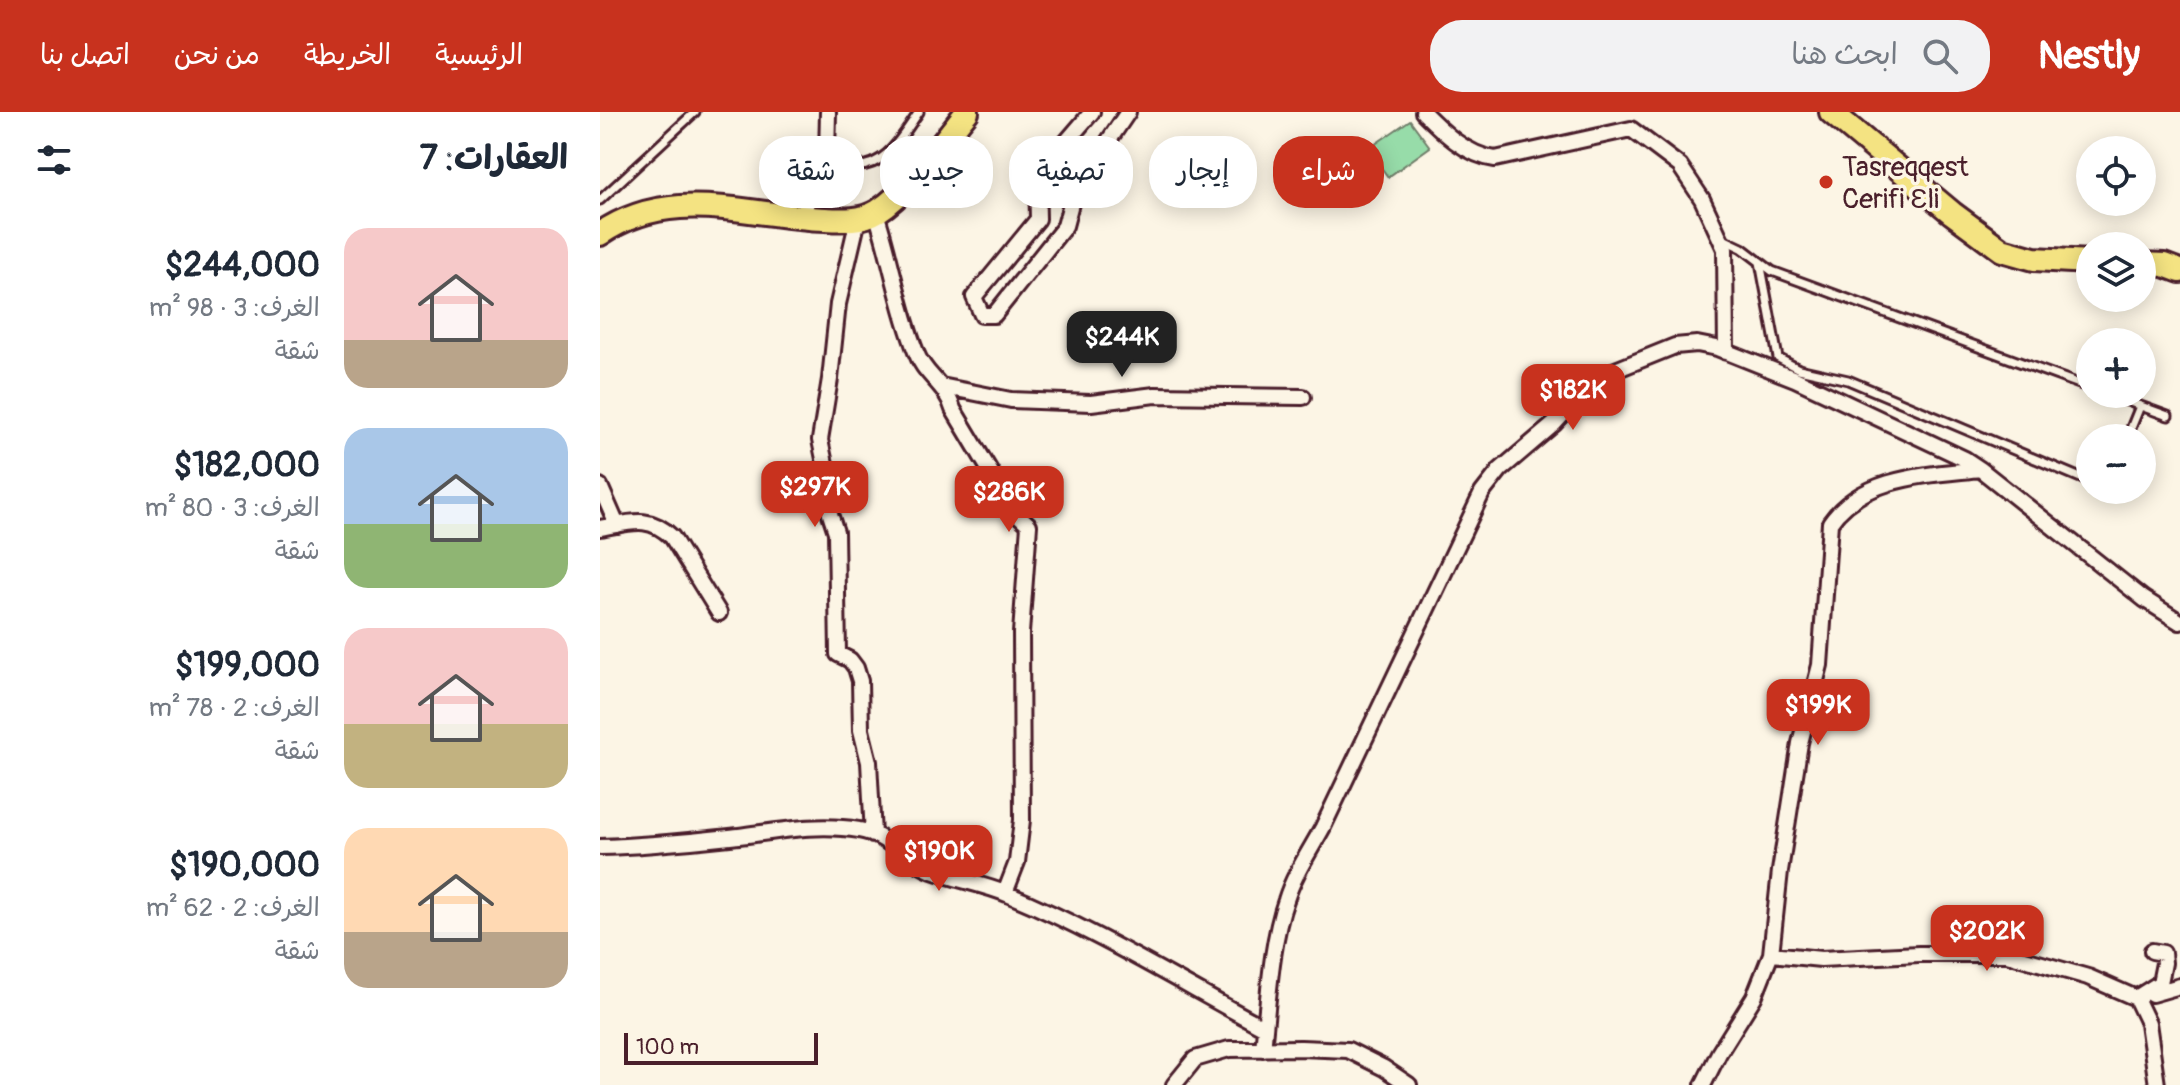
<!DOCTYPE html>
<html lang="ar">
<head>
<meta charset="utf-8">
<style>
  :root { --surface:#fff; --page:#f2f2f3; --text:#1f2937; --muted:#747a83; --accent:#c8321e }
  body { margin:0; font-family:Pangolin,"Playpen Sans Arabic",sans-serif; background:var(--page); color:var(--text); direction:rtl; height:100vh; display:flex; flex-direction:column; font-size:30px; white-space:nowrap }
  * { box-sizing:border-box; margin:0 }
  p { font-size:26px; color:var(--muted) }
  .icon { flex:none; width:44px; height:44px; fill:none; stroke:currentColor; stroke-width:2; stroke-linecap:round; stroke-linejoin:round }
  .map { position:relative; flex:1; overflow:hidden; direction:ltr }
  .drawer { display:flex; flex-direction:column; background:var(--surface); width:600px }
  .drawer>* { flex:none }
  .banner { position:absolute; left:24px; top:24px; width:760px; height:72px; direction:rtl; display:flex; gap:16px }
  .tools { position:absolute; left:1476px; top:24px; display:grid; gap:16px }
  .tools a { display:grid; place-items:center; width:80px; height:80px; border-radius:50%; background:var(--surface); box-shadow:0 4px 20px #0003; font-size:40px }
  .scale { position:absolute; left:24px; bottom:20px; width:194px; box-sizing:border-box; padding-left:8px; border:4px solid #4a1f2b; border-top:0; font-size:22px; line-height:28px; white-space:nowrap; color:#4a1f2b; -webkit-text-stroke:6px #fcf5e5; paint-order:stroke }
  .price { position:absolute; translate:-50% -68px; padding:0 18px; border-radius:16px; background:var(--accent); color:#fff; font-size:26px; line-height:52px; filter:drop-shadow(0 2px 4px #0008) }
  .price::after { content:''; position:absolute; left:50%; top:48px; width:24px; height:18px; margin-left:-12px; background:inherit; clip-path:polygon(0 0,100% 0,50% 100%) }
  .price.active { background:#222; color:#fff }
  ul { padding:0; list-style:none }
  li { display:flex; align-items:center; gap:24px; height:200px; padding:0 32px }
  li span { display:grid; place-items:center; flex:none; width:224px; height:160px; border-radius:24px; color:#555 }
  li>.icon { margin-inline-start:auto }
  span .icon { width:96px; height:96px; fill:#fffc; stroke-width:1 }
  li b { font-size:34px }
  h2 { display:flex; justify-content:space-between; align-items:center; height:96px; padding:0 32px; font-size:34px }
  .chip { padding:0 28px; border-radius:32px; background:var(--surface); box-shadow:0 4px 20px #0003; font-size:28px; line-height:72px }
  .chip.active { background:var(--accent); color:#fff }
  header { display:flex; align-items:center; gap:48px; box-sizing:border-box; height:112px; padding:0 40px; background:var(--accent); color:#fff }
  header strong { font-size:38px }
  nav { display:flex; gap:44px; margin-inline-start:auto; font-size:28px }
  .search { width:560px; height:72px; background:var(--page); display:flex; align-items:center; gap:20px; box-sizing:border-box; padding:0 28px; border-radius:32px; color:var(--muted); font-size:30px }
  main { display:flex; flex:1; min-height:0 }
  .map>svg:first-child { display:block }
  .green { fill:#97dca9; stroke:#707e6a; stroke-width:2 }
  .lines { fill:none; stroke-linecap:round; stroke-linejoin:round }
  .lane-casing { stroke:#4a1f2b; stroke-width:13 }
  .street-casing { stroke:#4a1f2b; stroke-width:20 }
  .primary-casing { stroke:#4a1f2b; stroke-width:28 }
  .lane { stroke:#fcf5e5; stroke-width:7 }
  .street { stroke:#fcf5e5; stroke-width:14 }
  .primary { stroke:#f4e382; stroke-width:22 }
  .poi-dot { fill:#c8321e; stroke:#fcf5e5; stroke-width:3 }
  .labels { text-anchor:middle; stroke-width:7; stroke-linejoin:round; paint-order:stroke }
  .poi-label { font-size:28px; fill:#4a1f2b; stroke:#fcf5e5; text-anchor:start }
</style>
</head>
<body>
<header>
<strong>Nestly</strong>
<div class="search"><svg class="icon" aria-label="search" viewBox="0 0 24 24"><circle cx="10" cy="10" r="6"/><path d="M15 15l6 6"/></svg>ابحث هنا</div>
<nav><a>الرئيسية</a><a>الخريطة</a><a>من نحن</a><a>اتصل بنا</a></nav>
</header>
<main>
<div class="map">
<svg width="1580" height="973" viewBox="0 0 1580 973">
  <rect width="100%" height="100%" fill="#fcf5e5"/>
  <filter id="ink" filterUnits="userSpaceOnUse"><feTurbulence type="fractalNoise" baseFrequency=".0125" numOctaves="2"/><feDisplacementMap in="SourceGraphic" scale="16" xChannelSelector="R" yChannelSelector="G"/><feConvolveMatrix kernelMatrix="1 2 1 2 8 2 1 2 1" color-interpolation-filters="sRGB"/></filter>
  <g filter="url(#ink)">
    <path class="green" d="M810 8 830 35 788 65 768 37Z"/>
    <g class="lines">
      <g class="lane-casing">
        <path id="lane" d="M227 44C235 47 243 52 251 53 284 60 304 21 319 0
          M0 88 95 0
          M1123 127 1142 136 1172 159 1490 276
          M1160 150 1178 246 1199 257 1248 268 1490 370
          M1508 282 1568 304
          M1527 326 1540 294"/>
      </g>
      <g class="street-casing">
        <path id="street" d="M492 0 437 64 438 107 374 185 382 203H394L465 114 474 80 528 0
          M823 0C843 20 866 43 895 47L1031 17 1080 54 1102 87 1125 137 1126 240
          M276 101C291 146 298 195 316 240 324 263 346 272 353 297L414 399 429 413 421 521 422 708 417 750 405 781
          M201 105 227 44 228 0
          M258 107 238 192 230 267 220 328 228 366 230 402 236 420 238 542 250 548 256 556 260 569 261 618 269 650 273 723
          M341 274 411 288 491 291 555 283 703 285
          M0 374 17 413
          M0 416C30 411 48 402 72 425L119 501
          M0 735C47 734 92 729 139 724 179 719 218 711 259 718 287 722 306 749 332 759 357 768 383 772 407 782 495 818 581 871 665 916
          M1171 842 1221 847 1319 842H1407L1488 865 1536 886 1548 911 1557 973
          M1552 882 1580 874
          M1536 886 1560 871 1564 851 1563 841 1552 839
          M663 937C668 892 671 830 686 788 694 762 710 739 723 715L882 381 900 358 954 312 985 278 1003 263 1075 234 1097 232 1117 236 1195 267 1365 347 1380 357 1544 487 1580 510
          M574 973 595 947 629 937 701 936 748 938 784 956 809 973
          M1103 973 1119 941 1154 885 1171 842 1180 759 1200 631 1220 553 1230 411C1262 364 1329 363 1380 357"/>
      </g>
      <g class="primary-casing">
        <path id="primary" d="M1231 0 1352 101 1402 138 1434 147 1490 150
          M0 122C71 73 146 104 225 107 243 108 262 109 278 99 310 79 342 30 367 0
          M1542 152 1564 153 1580 159"/>
      </g>
      <use href="#lane" class="lane"/>
      <use href="#street" class="street"/>
      <use href="#primary" class="primary"/>
    </g>
  </g>
  <circle class="poi-dot" cx="1226" cy="70" r="8"/>
  <g class="labels">
    <g class="poi-label">
      <text x="1242" y="64">Tasreqqest<tspan x="1242" dy="32">Cerifi Ɛli</tspan></text>
    </g>
  </g>
</svg>
<div class="tools">
<a><svg class="icon" aria-label="locate" viewBox="0 0 24 24"><circle cx="12" cy="12" r="6"/><path d="M12 2v4M12 18v4M2 12h4M18 12h4"/></svg></a>
<a><svg class="icon" aria-label="layers" viewBox="0 0 24 24"><path d="M12 4l9 5-9 5-9-5zM3 14l9 5 9-5"/></svg></a>
<a>+</a>
<a>−</a>
</div>
<div class="scale">100 m</div>
<b class="price active" style="left:522px;top:267px">$244K</b>
<b class="price" style="left:973px;top:320px">$182K</b>
<b class="price" style="left:215px;top:417px">$297K</b>
<b class="price" style="left:409px;top:422px">$286K</b>
<b class="price" style="left:1218px;top:635px">$199K</b>
<b class="price" style="left:339px;top:781px">$190K</b>
<b class="price" style="left:1387px;top:861px">$202K</b>
<div class="banner">
<a class="chip active">شراء</a>
<a class="chip">إيجار</a>
<a class="chip">تصفية</a>
<a class="chip">جديد</a>
<a class="chip">شقة</a>
</div>
</div>
<section class="drawer">
<h2>العقارات: 7<svg class="icon" aria-label="filters" viewBox="0 0 24 24"><path d="M4 7h16M4 17h16"/><circle cx="9" cy="7" r="2"/><circle cx="15" cy="17" r="2"/></svg></h2>
<ul>
<li><span style="background:linear-gradient(#f6c9c9 70%,#b9a48a 0)"><svg class="icon" aria-label="home" viewBox="0 0 24 24"><path d="M3 11l9-7 9 7M6 9v11h12V9"/></svg></span><div><b>$244,000</b><p>الغرف: 3 · 98 m²</p><p>شقة</p></div></li>
<li><span style="background:linear-gradient(#a9c7e8 60%,#8fb573 0)"><svg class="icon" aria-label="home" viewBox="0 0 24 24"><path d="M3 11l9-7 9 7M6 9v11h12V9"/></svg></span><div><b>$182,000</b><p>الغرف: 3 · 80 m²</p><p>شقة</p></div></li>
<li><span style="background:linear-gradient(#f6c9c9 60%,#c2b280 0)"><svg class="icon" aria-label="home" viewBox="0 0 24 24"><path d="M3 11l9-7 9 7M6 9v11h12V9"/></svg></span><div><b>$199,000</b><p>الغرف: 2 · 78 m²</p><p>شقة</p></div></li>
<li><span style="background:linear-gradient(#ffd9b3 65%,#b9a48a 0)"><svg class="icon" aria-label="home" viewBox="0 0 24 24"><path d="M3 11l9-7 9 7M6 9v11h12V9"/></svg></span><div><b>$190,000</b><p>الغرف: 2 · 62 m²</p><p>شقة</p></div></li>
</ul>
</section>
</main>
</body>
</html>
